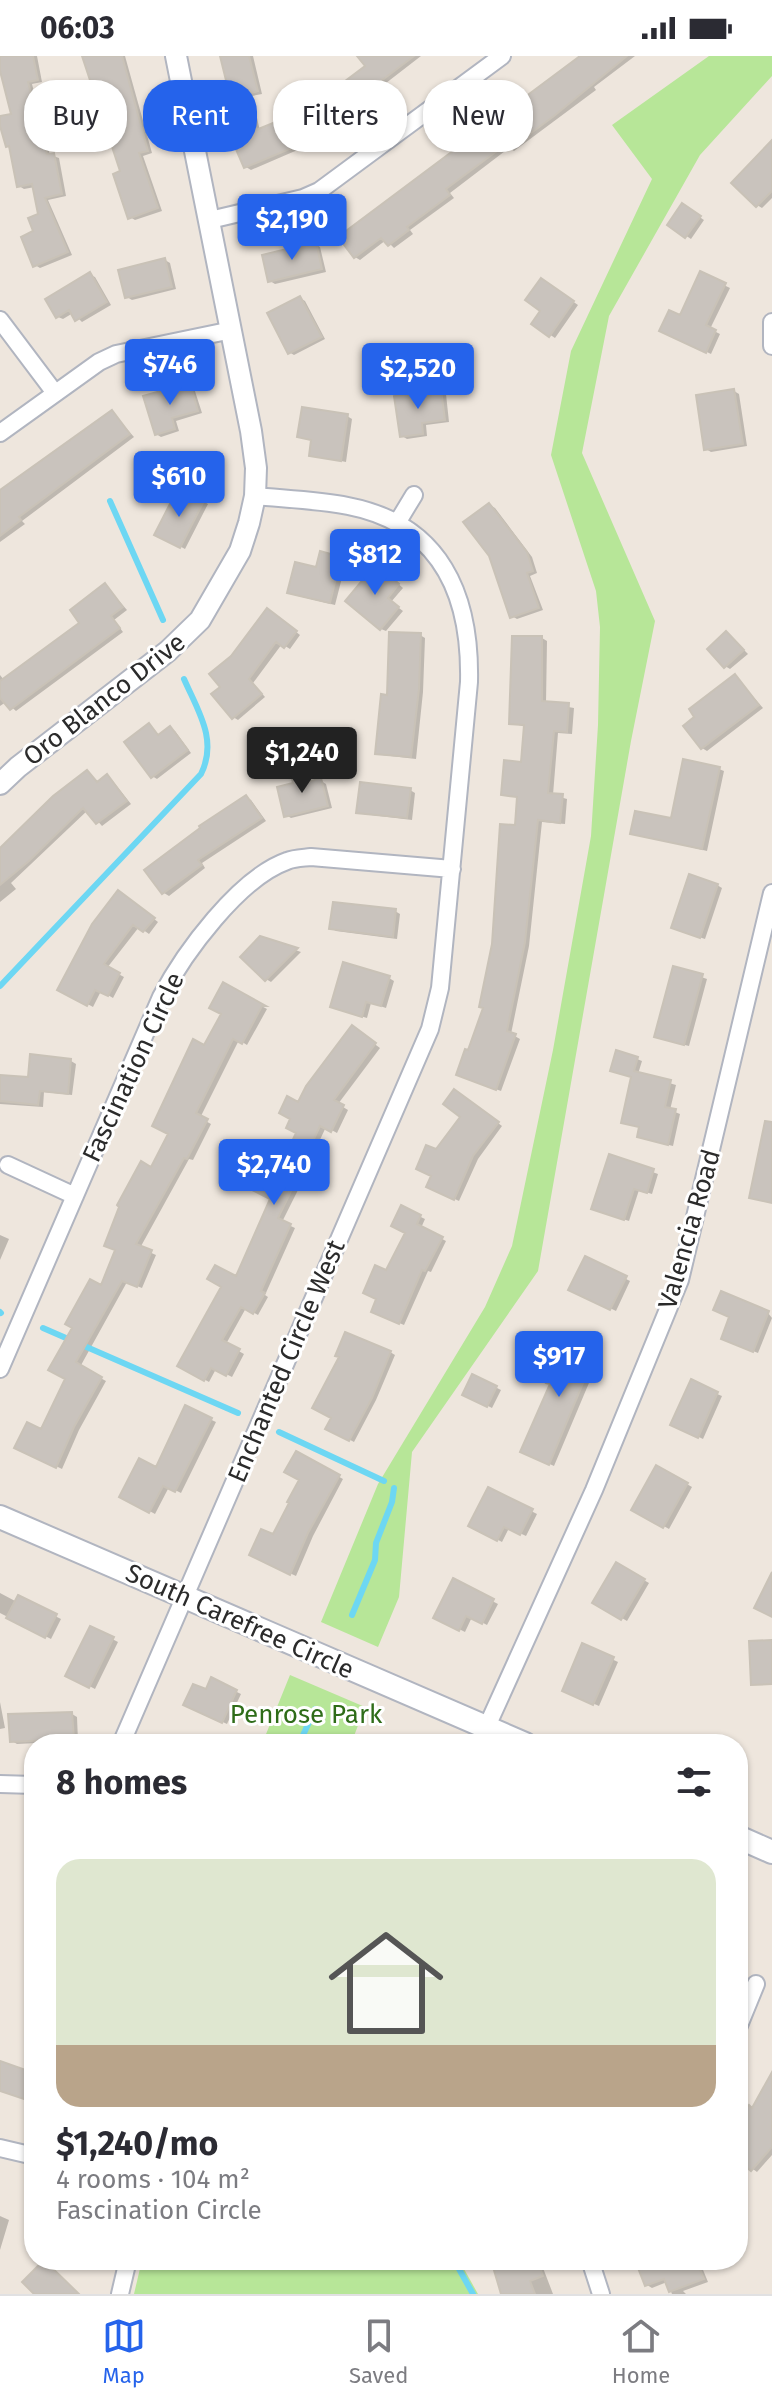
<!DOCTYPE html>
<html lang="en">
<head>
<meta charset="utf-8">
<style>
  :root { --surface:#fff; --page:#f7f7f7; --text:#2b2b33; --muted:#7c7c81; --line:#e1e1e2; --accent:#2563eb }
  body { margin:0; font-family:"Fira Sans",sans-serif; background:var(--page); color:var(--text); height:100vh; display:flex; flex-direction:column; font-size:30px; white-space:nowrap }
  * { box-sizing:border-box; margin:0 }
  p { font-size:26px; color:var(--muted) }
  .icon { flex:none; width:44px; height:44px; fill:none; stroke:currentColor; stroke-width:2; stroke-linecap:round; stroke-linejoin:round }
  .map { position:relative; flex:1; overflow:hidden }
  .details { position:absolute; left:24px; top:1678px; width:724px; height:536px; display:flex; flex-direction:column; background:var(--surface); border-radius:32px; box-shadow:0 2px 6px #0004 }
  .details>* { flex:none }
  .top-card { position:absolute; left:24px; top:24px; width:724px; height:72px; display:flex; gap:16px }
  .price { position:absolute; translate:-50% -68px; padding:0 18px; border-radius:8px; background:var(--accent); color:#fff; font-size:26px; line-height:52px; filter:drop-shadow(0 2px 4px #0008) }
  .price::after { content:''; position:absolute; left:50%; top:48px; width:24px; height:18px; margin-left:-12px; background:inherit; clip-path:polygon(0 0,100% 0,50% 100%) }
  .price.on { background:#222; color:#fff }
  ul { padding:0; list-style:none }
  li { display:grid; align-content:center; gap:16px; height:424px; padding:0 32px }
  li+li { border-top:2px solid var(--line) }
  li span { display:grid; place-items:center; height:248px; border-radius:24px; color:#555 }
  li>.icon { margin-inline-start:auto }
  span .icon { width:144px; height:144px; fill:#fffc; stroke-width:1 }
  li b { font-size:34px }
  h2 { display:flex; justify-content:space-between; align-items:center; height:96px; padding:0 32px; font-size:34px }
  .pill { padding:0 28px; border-radius:32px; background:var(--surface); box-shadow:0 2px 6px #0004; font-size:28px; line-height:72px }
  .pill.on { background:var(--accent); color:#fff }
  .status { display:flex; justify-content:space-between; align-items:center; height:56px; padding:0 40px; background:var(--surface); direction:ltr }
  .status svg { height:22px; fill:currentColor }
  .tabs { display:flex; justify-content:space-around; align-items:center; height:112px; border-top:2px solid var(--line); background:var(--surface); font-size:22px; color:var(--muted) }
  .tabs a { display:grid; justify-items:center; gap:4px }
  .tabs .on { color:var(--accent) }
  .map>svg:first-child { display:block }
  .green { fill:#b7e698 }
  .shadow { fill:#0003 }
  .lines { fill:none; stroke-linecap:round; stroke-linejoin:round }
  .stream { stroke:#6dd7f3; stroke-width:6 }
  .building { fill:#c9c3bd; stroke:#c9c2b7; stroke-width:2 }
  .minor-casing { stroke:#b1b5c0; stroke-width:20 }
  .tertiary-casing { stroke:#b1b5c0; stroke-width:24 }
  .secondary-casing { stroke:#b1b5c0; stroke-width:26 }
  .minor { stroke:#fff; stroke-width:16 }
  .tertiary { stroke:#fff; stroke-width:20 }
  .secondary { stroke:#fff; stroke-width:22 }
  .labels { text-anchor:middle; stroke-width:6; stroke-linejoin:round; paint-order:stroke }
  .street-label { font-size:26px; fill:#2b2b2b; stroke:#fff }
  .park-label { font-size:26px; fill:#2e6c18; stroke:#fff }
</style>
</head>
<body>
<div class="status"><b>06:03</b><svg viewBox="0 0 49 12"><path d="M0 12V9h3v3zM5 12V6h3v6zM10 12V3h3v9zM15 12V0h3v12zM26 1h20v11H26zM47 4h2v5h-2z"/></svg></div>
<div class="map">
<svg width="772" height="2238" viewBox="0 0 772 2238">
  <rect width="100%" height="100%" fill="#eee6dd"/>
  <path class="green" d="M709 0H772V20L700 99 609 260 582 397 655 565 631 685 538 1215 412 1396 399 1541 378 1591 321 1566 378 1428 485 1251 512 1190 553 994 591 780 598 669 600 571 596 535 551 399 571 295 652 123 612 69Z
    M290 1619 365 1651 351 1688H262Z
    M142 2204H459L478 2238H134Z"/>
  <path class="shadow" d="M0 0H37L42 26 32 28 50 99 59 102 66 140 48 144 72 199 40 212 35 209 36 176 40 159 35 131 24 133 19 130 12 92 7 89 13 59 3 18H0Z
    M84 0H125L152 97 143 100 162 155 135 164 130 161 122 117Z
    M229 0H253L262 38 252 40 260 75 289 62 295 66 368 11 359 0H421L368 41 371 45 316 86 251 114 246 111Z
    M582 0H635L594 31 596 34 514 95 509 92 450 137 454 142 410 174 413 178 394 192 386 184 360 204 355 201Z
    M772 89V142L762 152 757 149Z
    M683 150 704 164 691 183 670 169Z
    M315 188 320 191 326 216 275 228 270 225Z
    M165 204 170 207 176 233 132 244 127 241Z
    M701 218 730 232 710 273 720 278 711 298 662 274 680 261Z
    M90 219 95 221 111 249 82 266 73 257 63 263 58 261Z
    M546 227 578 249 555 282 534 268 543 254Z
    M300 242 305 245 325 283 294 299 289 296Z
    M189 329 194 332 202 357 176 365 179 375 161 381 156 378Z
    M734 335 739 338 747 390 711 396 706 393Z
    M441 336 446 338 449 366 426 369 427 380 407 383 402 380Z
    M112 356 134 381 22 465 25 468 0 486V437Z
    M347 360 352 363 346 406 311 399 313 385 300 380Z
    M190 438 208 448 185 493 157 478 184 449Z
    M490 449 495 452 532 501 537 517 530 520 543 554 517 563 512 560Z
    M321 498 346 506 335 549 294 539 318 514Z
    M382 514 403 532 391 546 403 555 386 575 381 573Z
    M106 530 127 554 114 564 123 576 16 655 6 646 0 650V619L4 624 82 567Z
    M272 557 300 579 290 593 282 588 253 627 265 641 238 664 233 661 222 632 232 601Z
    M727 577 748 598 730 613 725 610Z
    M420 579 425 582 423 636 416 703 382 699 377 697 389 641Z
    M542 582 547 585 546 647 574 652 572 678 558 677 553 739 567 743 565 768 542 766 529 890 511 978 520 983 501 1035 463 1021 485 952 517 772 519 742 503 738 523 708 526 671 511 667Z
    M735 620 763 652 707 695 702 692Z
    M149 670 160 680 170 673 175 675 191 697 157 723 152 720Z
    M719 713 724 715 707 795 632 777 672 765Z
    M88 716 99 727 107 721 112 724 131 748 102 770 88 754 11 827 16 833 0 846V798Z
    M305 717 310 720 312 727 321 725 326 728 332 752 291 762 286 759 296 728Z
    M410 734 415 737 412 764 363 758 358 756Z
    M246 741 251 744 266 765 202 807 205 812 169 840 164 837 147 815Z
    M717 829 722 832 705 883 678 874Z
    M123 839 158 866 149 878 139 871 107 912 124 921 113 942 101 935 93 951 60 933Z
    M395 855 400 858 397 883 336 875 331 872Z
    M261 882 301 896 271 926 266 923Z
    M675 912 707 923 689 990 661 983Z
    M389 922 394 925 386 952 371 947 367 962 337 953Z
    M223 929 267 953 247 989 239 984 200 1062 211 1068 193 1104 189 1103 140 1192 156 1199 142 1232 127 1226 80 1311 106 1325 79 1374 62 1413 17 1391 42 1376 67 1322 152 1114 170 1078 205 992 223 958Z
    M357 975 380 992 338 1048 348 1054 337 1077 326 1071 309 1107 321 1113 313 1131 302 1126 282 1166 295 1172 265 1239 268 1241 258 1259 246 1252 226 1288 244 1298 232 1321 216 1313 209 1326 180 1310 237 1223 273 1143 283 1109 299 1077V1048Z
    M637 1003 642 1005 638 1018 676 1029 670 1054 680 1058 673 1090 644 1083 639 1080 641 1072 623 1066 633 1022 617 1017Z
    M71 1005 76 1008 72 1039 44 1036 43 1051 0 1048V1021L29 1024Z
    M459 1038 502 1070 478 1103 459 1145 434 1133 463 1061Z
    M610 1101 658 1118 652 1138 639 1134 629 1165 598 1155Z
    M402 1152 425 1163 421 1172 446 1185 431 1216 428 1215 404 1269 378 1258 387 1216 407 1177Z
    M0 1179 9 1183 0 1204Z
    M586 1203 630 1225 616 1255 571 1233Z
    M768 1257 772 1262 758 1297 728 1285Z
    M569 1280 602 1296 554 1410 528 1398Z
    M390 1296 395 1299 376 1344 354 1386 328 1372Z
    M473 1320 501 1334 492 1352 465 1338Z
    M717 1338 722 1340 703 1383 678 1371Z
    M186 1352 216 1366 181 1437 169 1431 155 1458 122 1440 157 1414Z
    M297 1398 343 1423 313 1480 296 1520 251 1499 274 1481 301 1424Z
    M657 1411 692 1431 669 1473 634 1453Z
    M488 1433 537 1458 526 1480 509 1472 502 1486 470 1469Z
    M617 1509 649 1527 627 1565 595 1546Z
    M453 1525 498 1548 487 1569 472 1561 465 1576 435 1561Z
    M0 1537 17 1546 19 1542 61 1563 51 1583 0 1557Z
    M91 1572 118 1586 95 1633 68 1619Z
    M584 1590 618 1606 599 1650 569 1637Z
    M212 1624 241 1638 227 1668 191 1651 206 1636Z
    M0 1646 5 1672 0 1673Z
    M72 1658 77 1661 78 1685 17 1688 12 1685Z
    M772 2020V2099L757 2116 750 2111 738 2117V2086L747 2076 738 2068V2064L753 2054Z
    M0 2160 9 2164 0 2194Z
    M492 2204H540L553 2238H504Z
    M638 2204H699L708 2226 683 2235 686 2238H672L667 2226 652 2232 647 2229Z"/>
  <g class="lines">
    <path class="stream" d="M110 445 163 564
      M0 930 201 718C218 684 198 655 184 623
      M0 1256 1 1257
      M43 1272 238 1357
      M279 1376 384 1425
      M352 1559 375 1504 376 1487 392 1446 394 1432
      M299 1688 315 1653
      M454 2204 473 2238"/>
  </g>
  <path class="building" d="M0 0H33L38 24 28 26 47 98 54 97 62 138 45 142 68 196 33 211 21 181 33 175 28 162 38 158 32 128 17 131 9 90 6 91 0 70V60L11 58 0 15Z
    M82 0H122L148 95 139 97 158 152 128 163 113 118 120 115Z
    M220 0H249L258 35 248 38 256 74 290 60 292 65 365 10 357 0H414L364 38 367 42 311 84 244 112 232 84 240 81Z
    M580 0H627L554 60 508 94 505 89 446 133 450 139 407 171 409 174 388 190 381 182 354 202 338 181Z
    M772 84V135L756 151 731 127Z
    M682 147 701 160 685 182 667 169Z
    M316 186 322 213 268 226 262 199Z
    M165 202 172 231 125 242 118 214Z
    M700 215 726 227 706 269 716 274 706 297 659 275 669 254 680 259Z
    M90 216 107 246 75 265 69 254 56 262 45 243Z
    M541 222 574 245 549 281 531 268 540 255 525 244Z
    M300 240 322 281 288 298 267 257Z
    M190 327 198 355 172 362 175 373 155 379 143 340Z
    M734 333 743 388 704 394 696 339Z
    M441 334 445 364 422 367 423 378 400 381 394 340Z
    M302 351 348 358 341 405 309 400 311 384 297 381Z
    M112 354 130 378 19 461 21 464 0 480V434Z
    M189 435 205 443 180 492 154 479 173 442 183 447Z
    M489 447 527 496 533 515 527 517 539 552 510 562 489 500 463 466Z
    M320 495 341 501 330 547 287 537 295 506 316 511Z
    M376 508 399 528 388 542 399 551 380 574 345 545Z
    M105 527 123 551 111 560 120 572 10 654 0 642V625L79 567 70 554Z
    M267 552 297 575 284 592 276 586 249 623 262 638 232 663 211 638 220 631 209 618 231 600Z
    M726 575 744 594 724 612 707 593Z
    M389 576 421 577 419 633 411 701 375 698 381 638 387 639Z
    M512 580H542V645L569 647 567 676 554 675 548 737 563 738 560 767 538 764 525 886 507 975 516 978 496 1034 456 1019 465 993 468 994 483 952 479 951 492 888 500 768 515 769 517 741 501 739 504 704 521 706 524 669 509 668Z
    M735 618 759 649 701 693 683 670 694 661 689 653Z
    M149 667 158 679 170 670 188 694 151 722 124 686Z
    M683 703 720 711 702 793 630 778 635 755 671 762Z
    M87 714 97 726 107 718 127 745 96 768 83 752 29 805 0 829V792L53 740Z
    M305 715 308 726 321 722 328 750 284 761 277 731 293 727 291 718Z
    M360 726 411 732 407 762 356 757Z
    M246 739 262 762 198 804 202 809 162 838 144 814 200 772 199 770Z
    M689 818 718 828 700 882 671 872Z
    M118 834 155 862 143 876 133 869 104 908 120 917 108 940 95 934 87 950 57 934 92 868Z
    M333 846 396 853 393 881 329 873Z
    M260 880 298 892 265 925 240 901Z
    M343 906 390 920 381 950 366 946 362 961 330 951Z
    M673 910 703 918 684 989 654 981Z
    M223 926 266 950H262L242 988 233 983 196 1057 208 1063 187 1103 184 1102 136 1188 152 1194 137 1231 122 1225 76 1306 102 1321 74 1371 56 1412 14 1392 27 1366 41 1373 65 1323 48 1314 72 1272 65 1268 90 1223 101 1229 115 1194 104 1190 119 1151 117 1149 141 1105 151 1111 168 1078 152 1070 193 983 204 989 221 958 209 952Z
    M352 969 376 987 334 1044 344 1049 331 1076 320 1070 305 1102 317 1109 307 1130 296 1125 278 1162 291 1168 261 1235 265 1237 253 1258 241 1251 222 1284 240 1293 226 1320 211 1312 204 1325 177 1310 221 1231 207 1223 215 1209 236 1220 270 1143 252 1134 268 1100 282 1107 296 1077 286 1072 290 1063 279 1057 287 1040 298 1046 306 1030Z
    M616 994 638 1001 634 1015 671 1024 665 1051 676 1053 668 1089 637 1081 639 1071 621 1067 631 1021 610 1015Z
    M30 998 71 1003 68 1038 40 1035 38 1049 0 1045V1019L28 1021Z
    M454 1033 499 1066 473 1100 454 1144 426 1131 431 1120 416 1113 426 1089 436 1093 460 1061 443 1048Z
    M765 1065 772 1066V1147L749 1142Z
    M609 1098 654 1113 647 1137 634 1133 624 1164 591 1153Z
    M401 1149 421 1159 417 1168 443 1181 425 1215 422 1214 399 1268 371 1256 376 1243 363 1237 375 1209 386 1214 405 1177 391 1170Z
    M585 1200 627 1220 610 1254 568 1234Z
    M721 1235 769 1255 753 1296 721 1283 729 1261 713 1254Z
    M345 1276 391 1295 372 1342 349 1385 325 1373 331 1362 312 1352 339 1301 335 1300Z
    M568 1278 598 1291 549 1409 520 1396 550 1328 546 1327Z
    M472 1318 497 1330 487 1351 462 1339Z
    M691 1323 718 1336 698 1382 670 1369Z
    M185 1349 212 1362 175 1436 163 1430 149 1457 119 1441 139 1402 156 1411Z
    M296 1395 340 1419 308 1477 290 1519 249 1499 261 1473 273 1478 289 1447 287 1446 299 1424 284 1416Z
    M656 1409 688 1427 663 1472 631 1454Z
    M488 1431 533 1453 520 1479 504 1471 497 1485 468 1470Z
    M616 1506 645 1523 621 1564 592 1547Z
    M772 1516V1561L754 1552Z
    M453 1522 494 1543 482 1568 466 1560 459 1575 433 1562Z
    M18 1539 57 1558 45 1582 6 1562Z
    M90 1570 114 1581 89 1632 65 1620Z
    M772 1584V1628L751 1629 749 1585Z
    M582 1587 614 1601 593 1649 562 1635Z
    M211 1621 237 1634 222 1667 183 1649 193 1628 206 1633Z
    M72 1656 74 1683 10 1686 8 1658Z
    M0 2005 34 2017V2035L30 2045 0 2035Z
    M772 2016V2091L751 2115 738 2104V2082L744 2075 738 2070V2061L749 2049 752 2052Z
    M44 2204 79 2238H34L22 2226Z
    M491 2204H537L543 2220 530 2225 535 2238H501Z
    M635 2204H696L704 2223 669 2236 664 2223 645 2230Z"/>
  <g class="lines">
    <g class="minor-casing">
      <path id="minor" d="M210 164 303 142 319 135 502 0
        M0 264 55 337
        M772 266V290
        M0 377 99 306 116 298 232 274
        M397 467 414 439
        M8 1109 75 1140
        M0 1313 161 941C184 897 239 822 287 805 294 802 303 802 311 801L452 813
        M121 1688 430 973 440 932 469 626C471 539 441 468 348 450 318 444 286 443 255 440
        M479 1688 594 1434 680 1224 772 837
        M0 1728 34 1729
        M738 1972 756 1928
        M0 2092 34 2100
        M590 2204 601 2238
        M120 2238 128 2204"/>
    </g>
    <g class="tertiary-casing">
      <path id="tertiary" d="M0 728 18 711 168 595 200 564 240 495 249 467 255 440 256 412 251 375 176 0"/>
    </g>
    <g class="secondary-casing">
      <path id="secondary" d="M0 1461 525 1688
        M738 1781 772 1796"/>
    </g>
    <use href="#minor" class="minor"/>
    <use href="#tertiary" class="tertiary"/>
    <use href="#secondary" class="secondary"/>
  </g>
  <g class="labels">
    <g class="street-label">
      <text transform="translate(104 643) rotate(-38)" y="9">Oro Blanco Drive</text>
      <text transform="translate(133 1011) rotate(-65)" y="9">Fascination Circle</text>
      <text transform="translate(689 1173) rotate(-74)" y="9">Valencia Road</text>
      <text transform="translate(286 1305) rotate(-67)" y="9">Enchanted Circle West</text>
      <text transform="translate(240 1565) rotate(24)" y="9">South Carefree Circle</text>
    </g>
    <g class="park-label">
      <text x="306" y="1667">Penrose Park</text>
    </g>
  </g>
</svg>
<b class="price" style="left:292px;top:206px">$2,190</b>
<b class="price" style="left:170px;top:351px">$746</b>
<b class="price" style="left:418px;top:355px">$2,520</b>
<b class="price" style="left:179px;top:463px">$610</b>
<b class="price" style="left:375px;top:541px">$812</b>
<b class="price on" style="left:302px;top:739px">$1,240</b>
<b class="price" style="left:274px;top:1151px">$2,740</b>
<b class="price" style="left:559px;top:1343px">$917</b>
<div class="top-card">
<a class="pill">Buy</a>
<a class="pill on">Rent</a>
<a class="pill">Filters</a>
<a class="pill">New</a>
</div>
<section class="details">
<h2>8 homes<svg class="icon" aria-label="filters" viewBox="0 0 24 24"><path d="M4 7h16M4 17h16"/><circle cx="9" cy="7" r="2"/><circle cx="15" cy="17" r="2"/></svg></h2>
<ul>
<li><span style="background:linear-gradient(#dfe7d0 75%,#b9a48a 0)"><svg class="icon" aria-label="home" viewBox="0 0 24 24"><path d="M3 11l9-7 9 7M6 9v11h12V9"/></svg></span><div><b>$1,240/mo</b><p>4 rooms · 104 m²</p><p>Fascination Circle</p></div></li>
</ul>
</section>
</div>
<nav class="tabs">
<a class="on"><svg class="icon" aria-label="map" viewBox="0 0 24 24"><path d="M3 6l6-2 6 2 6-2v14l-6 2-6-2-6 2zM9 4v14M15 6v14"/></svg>Map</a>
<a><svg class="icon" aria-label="saved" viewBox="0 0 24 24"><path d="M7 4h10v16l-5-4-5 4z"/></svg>Saved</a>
<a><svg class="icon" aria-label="home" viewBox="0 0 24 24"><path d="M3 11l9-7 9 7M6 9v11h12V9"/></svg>Home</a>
</nav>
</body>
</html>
